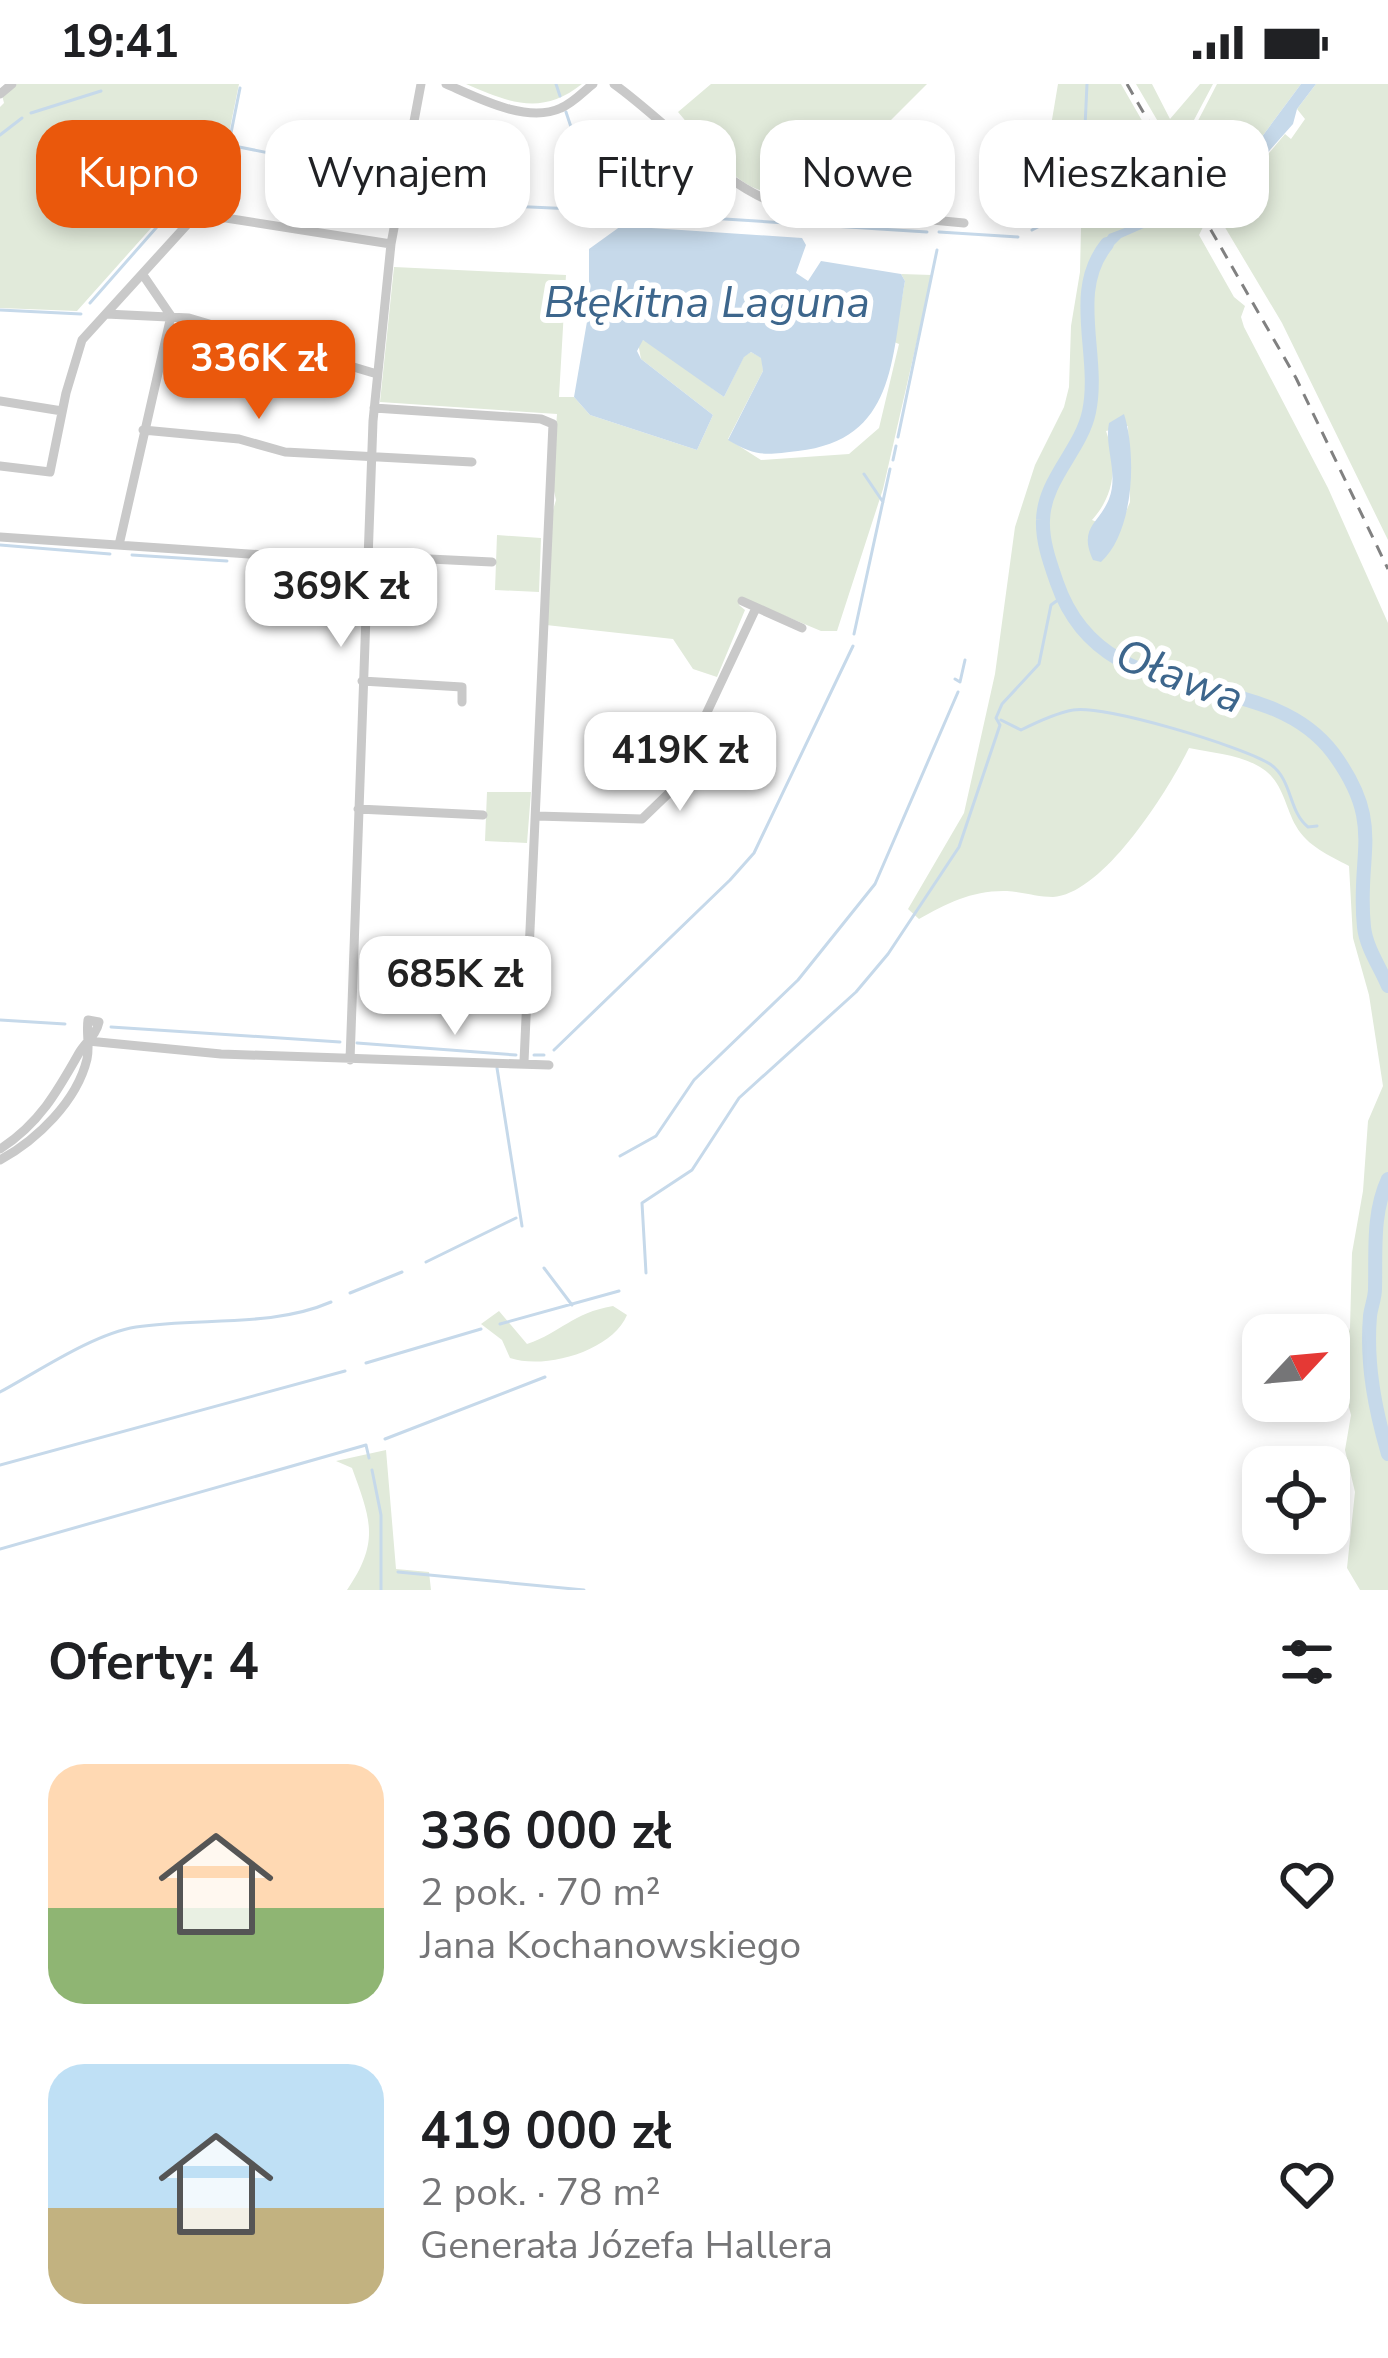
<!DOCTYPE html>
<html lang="pl">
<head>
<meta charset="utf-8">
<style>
  :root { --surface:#fff; --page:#f2f2f2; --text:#202124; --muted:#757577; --accent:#ea580c }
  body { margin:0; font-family:"Nunito Sans",sans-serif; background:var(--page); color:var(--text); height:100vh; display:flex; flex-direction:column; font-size:45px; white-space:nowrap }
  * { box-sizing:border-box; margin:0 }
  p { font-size:39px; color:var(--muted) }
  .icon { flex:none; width:66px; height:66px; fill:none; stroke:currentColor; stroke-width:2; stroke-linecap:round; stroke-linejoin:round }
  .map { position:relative; height:1506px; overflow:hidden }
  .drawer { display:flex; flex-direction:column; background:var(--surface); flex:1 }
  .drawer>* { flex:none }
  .banner { position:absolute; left:36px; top:36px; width:1317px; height:108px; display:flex; gap:24px }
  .needle { width:78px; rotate:64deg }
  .tools { position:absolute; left:1242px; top:1230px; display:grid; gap:24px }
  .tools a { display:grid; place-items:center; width:108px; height:108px; border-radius:24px; background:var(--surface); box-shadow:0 6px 18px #0003; font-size:60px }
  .price { position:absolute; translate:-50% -102px; padding:0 27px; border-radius:24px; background:#fff; color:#222; font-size:39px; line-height:78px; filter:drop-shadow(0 3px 6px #0008) }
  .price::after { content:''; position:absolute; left:50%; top:72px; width:36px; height:27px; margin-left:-18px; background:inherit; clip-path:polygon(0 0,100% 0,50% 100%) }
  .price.on { background:var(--accent); color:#fff }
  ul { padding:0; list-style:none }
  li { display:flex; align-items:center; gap:36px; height:300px; padding:0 48px }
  li span { display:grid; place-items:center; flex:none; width:336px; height:240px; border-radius:36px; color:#555 }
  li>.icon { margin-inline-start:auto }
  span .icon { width:144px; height:144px; fill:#fffc; stroke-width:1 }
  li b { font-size:51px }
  h2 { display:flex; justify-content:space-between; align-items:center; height:144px; padding:0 48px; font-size:51px }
  .tag { padding:0 42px; border-radius:36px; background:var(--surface); box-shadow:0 6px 18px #0003; font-size:42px; line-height:108px }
  .tag.on { background:var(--accent); color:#fff }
  .status { display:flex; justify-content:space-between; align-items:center; height:84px; padding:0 60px; background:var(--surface); direction:ltr }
  .status svg { height:33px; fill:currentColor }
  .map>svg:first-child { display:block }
  .green { fill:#e1eada; fill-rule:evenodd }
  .water { fill:#c6d9ea }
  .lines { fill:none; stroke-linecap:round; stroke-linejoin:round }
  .stream { stroke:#c6d9ea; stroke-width:3 }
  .river { stroke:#c6d9ea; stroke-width:14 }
  .street { stroke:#c9c9c9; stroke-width:9 }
  .rail { stroke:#818181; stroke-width:3; stroke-dasharray:12 9; stroke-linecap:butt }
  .labels { text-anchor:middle; stroke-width:12; stroke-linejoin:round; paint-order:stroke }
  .water-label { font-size:45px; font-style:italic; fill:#3d668c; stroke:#fff }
</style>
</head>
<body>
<div class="status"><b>19:41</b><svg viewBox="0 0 49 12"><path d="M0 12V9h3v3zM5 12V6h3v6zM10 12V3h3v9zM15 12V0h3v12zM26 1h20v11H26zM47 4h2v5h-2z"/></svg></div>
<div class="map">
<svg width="1388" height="1506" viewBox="0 0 1388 1506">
  <rect width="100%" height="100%" fill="#fff"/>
  <path class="green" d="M17 0H239L227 59 77 227 0 224V23L4 19 2 11Z
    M466 0H582C542 32 510 19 466 0Z
    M711 0H927L886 41 889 45 813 112 806 104C748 129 712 67 678 28Z
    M1058 0H1121L1167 80 1116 125 1082 137 1065 116 1036 131Z
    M1136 0H1152L1170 35 1200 0H1213L1185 53 1188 56 1217 0H1301L1238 85 1195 111 1187 97 1191 94Z
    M1316 0H1388V456L1282 239 1220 135 1219 125C1242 103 1263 76 1285 50L1291 55 1305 35 1297 25Z
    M1169 88 1181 100 1204 141 1199 151 1234 213 1245 222 1241 233 1244 243 1328 404 1388 539V1506H1360L1347 1484 1355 1408 1345 1366 1351 1331 1341 1293V1273L1350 1244 1352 1169 1363 1107 1368 1037 1383 1002 1369 911 1353 854 1349 782C1330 772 1307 762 1296 742 1285 723 1283 698 1263 685 1243 671 1213 669 1189 664 1169 705 1104 810 1053 813 1038 813 1022 808 1007 807 973 806 947 819 919 835L908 825 964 729 995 590 1015 443 1035 381 1064 323 1069 303 1071 242 1080 188 1081 144 1121 129 1162 89ZM1128 342 1130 418 1118 447 1092 436C1115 411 1118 379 1106 347Z
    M394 183 566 191 559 313H574L590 331 697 366 713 331 641 275 638 259 643 256 651 259 724 313 744 272 751 268 762 274 763 287 728 355 761 376 849 370 879 344 899 260 894 258 905 197 901 190 932 191 883 405 837 547H821L742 514 739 521 745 526 717 593 693 585 673 555 546 541 548 443 556 416 552 398 557 330 380 318Z
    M497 451 541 454 539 508 495 506Z
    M487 708H531L527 759 485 757Z
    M613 1222 627 1231C612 1267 545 1286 510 1274L502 1256 481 1240 499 1227 527 1260C562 1248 572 1229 613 1222Z
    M386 1366 396 1485 429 1488 431 1506H347C380 1458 371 1436 352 1384L336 1377Z"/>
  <path class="water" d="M1301 0H1316L1297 25 1293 40 1230 111 1205 117 1121 154 1101 174 1095 170 1109 150 1159 131 1238 85Z
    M621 142 802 154 806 161 796 189 808 197 821 177 901 190 905 197C891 275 896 356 798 367 765 371 757 373 728 356L763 287 761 274 751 268 744 273 724 313 643 256 637 267 641 275 713 331 697 366 590 331 574 313 589 226V165Z
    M1124 330C1137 371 1134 448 1101 478L1093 476C1078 443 1099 440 1109 415 1119 389 1104 363 1109 339Z"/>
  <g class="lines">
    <path class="stream" d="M556 0 560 12
      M31 29 101 7
      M0 51 22 34
      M229 59 240 4
      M1084 64 1087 0
      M484 121 574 125 576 58 566 28
      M588 126 608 127
      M614 128 927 148
      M1032 146 1063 130
      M939 148 1018 153
      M90 219 229 61 369 89 393 109
      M0 226 81 230
      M898 353 937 166
      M893 376 896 362
      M864 390 883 418
      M0 461 110 470
      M132 471 227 477
      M854 550 890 385
      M955 595 960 598 965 576
      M1001 636 1021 646C1037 638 1056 629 1073 626 1103 620 1244 663 1270 680 1293 696 1288 727 1308 743L1317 742
      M0 936 65 940
      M111 943 340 958
      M357 959 516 971
      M554 966 730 796 754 769 853 562
      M534 971H544
      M497 984 522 1142
      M620 1072 656 1052 694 996 798 896 875 800 958 608
      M426 1178 516 1134
      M544 1184 572 1221
      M646 1189 642 1119 692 1086 739 1014 856 908 888 870 959 763 1000 641 996 634 1002 620 1039 580 1051 521 1062 513
      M350 1209 402 1188
      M500 1240 619 1207
      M366 1279 481 1245
      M0 1308C39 1287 93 1250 136 1243 199 1233 271 1244 331 1218
      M385 1355 545 1293
      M0 1381 345 1287
      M372 1386 381 1431V1506
      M0 1465 366 1361 369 1374
      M398 1488 584 1506"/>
    <path class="river" d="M1107 160C1068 208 1101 271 1089 328 1081 366 1044 395 1043 436 1042 457 1050 479 1057 499 1104 635 1263 576 1333 669 1386 741 1356 769 1364 843 1366 863 1380 883 1388 902
      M1388 1095C1372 1130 1376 1167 1375 1205 1375 1214 1371 1223 1370 1232 1366 1280 1375 1325 1388 1370"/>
    <path class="street" d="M446 0C478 14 527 40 561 24 573 19 583 8 593 0
      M614 0C666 37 726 106 784 122L964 139
      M0 10 12 0
      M106 230 189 234 377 290
      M0 317 62 327
      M374 324 541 335 553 340 524 978
      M143 346 239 355 285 368 472 378
      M0 382 50 388 66 309 82 256 194 133 213 132 391 160
      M0 453 293 473 367 483
      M119 461 171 232 143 191
      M367 472 492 478
      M742 517 802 544
      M362 597 462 603V618
      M358 725 483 731
      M536 732 642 735 669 709 756 524
      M88 957 221 970 549 981
      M350 976 373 337 391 160 421 0
      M0 1065C39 1040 57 1008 79 969 86 957 96 952 99 938
      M0 1076C37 1056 77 1017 87 975 90 962 86 949 88 936L99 938"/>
    <path class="rail" d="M1127 0 1296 294 1388 485"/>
  </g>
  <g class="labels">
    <g class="water-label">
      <text x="707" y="233">Błękitna Laguna</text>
      <text transform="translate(1180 591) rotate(21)" y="16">Oława</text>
    </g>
  </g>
</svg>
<div class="tools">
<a><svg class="needle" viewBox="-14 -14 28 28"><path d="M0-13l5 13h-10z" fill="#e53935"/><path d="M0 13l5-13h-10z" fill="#757577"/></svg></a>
<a><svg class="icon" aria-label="locate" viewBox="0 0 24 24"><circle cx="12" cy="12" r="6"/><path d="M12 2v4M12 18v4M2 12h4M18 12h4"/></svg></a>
</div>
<b class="price on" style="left:259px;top:338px">336K zł</b>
<b class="price" style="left:341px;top:566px">369K zł</b>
<b class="price" style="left:680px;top:730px">419K zł</b>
<b class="price" style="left:455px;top:954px">685K zł</b>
<div class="banner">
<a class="tag on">Kupno</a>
<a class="tag">Wynajem</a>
<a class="tag">Filtry</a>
<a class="tag">Nowe</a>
<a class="tag">Mieszkanie</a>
</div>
</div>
<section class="drawer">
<h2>Oferty: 4<svg class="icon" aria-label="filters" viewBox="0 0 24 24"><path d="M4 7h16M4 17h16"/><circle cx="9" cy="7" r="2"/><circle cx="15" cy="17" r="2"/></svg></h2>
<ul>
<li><span style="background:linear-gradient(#ffd9b3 60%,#8fb573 0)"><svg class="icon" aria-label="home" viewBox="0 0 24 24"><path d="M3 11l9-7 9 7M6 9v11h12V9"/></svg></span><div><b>336 000 zł</b><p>2 pok. · 70 m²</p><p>Jana Kochanowskiego</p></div><svg class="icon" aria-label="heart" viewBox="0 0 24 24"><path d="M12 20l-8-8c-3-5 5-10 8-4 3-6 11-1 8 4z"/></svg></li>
<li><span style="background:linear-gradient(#bfe0f5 60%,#c2b280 0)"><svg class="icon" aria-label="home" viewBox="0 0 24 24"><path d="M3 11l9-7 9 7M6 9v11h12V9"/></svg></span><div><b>419 000 zł</b><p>2 pok. · 78 m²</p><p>Generała Józefa Hallera</p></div><svg class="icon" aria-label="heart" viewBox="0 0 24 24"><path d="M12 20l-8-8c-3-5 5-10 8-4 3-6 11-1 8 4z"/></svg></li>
</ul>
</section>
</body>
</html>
